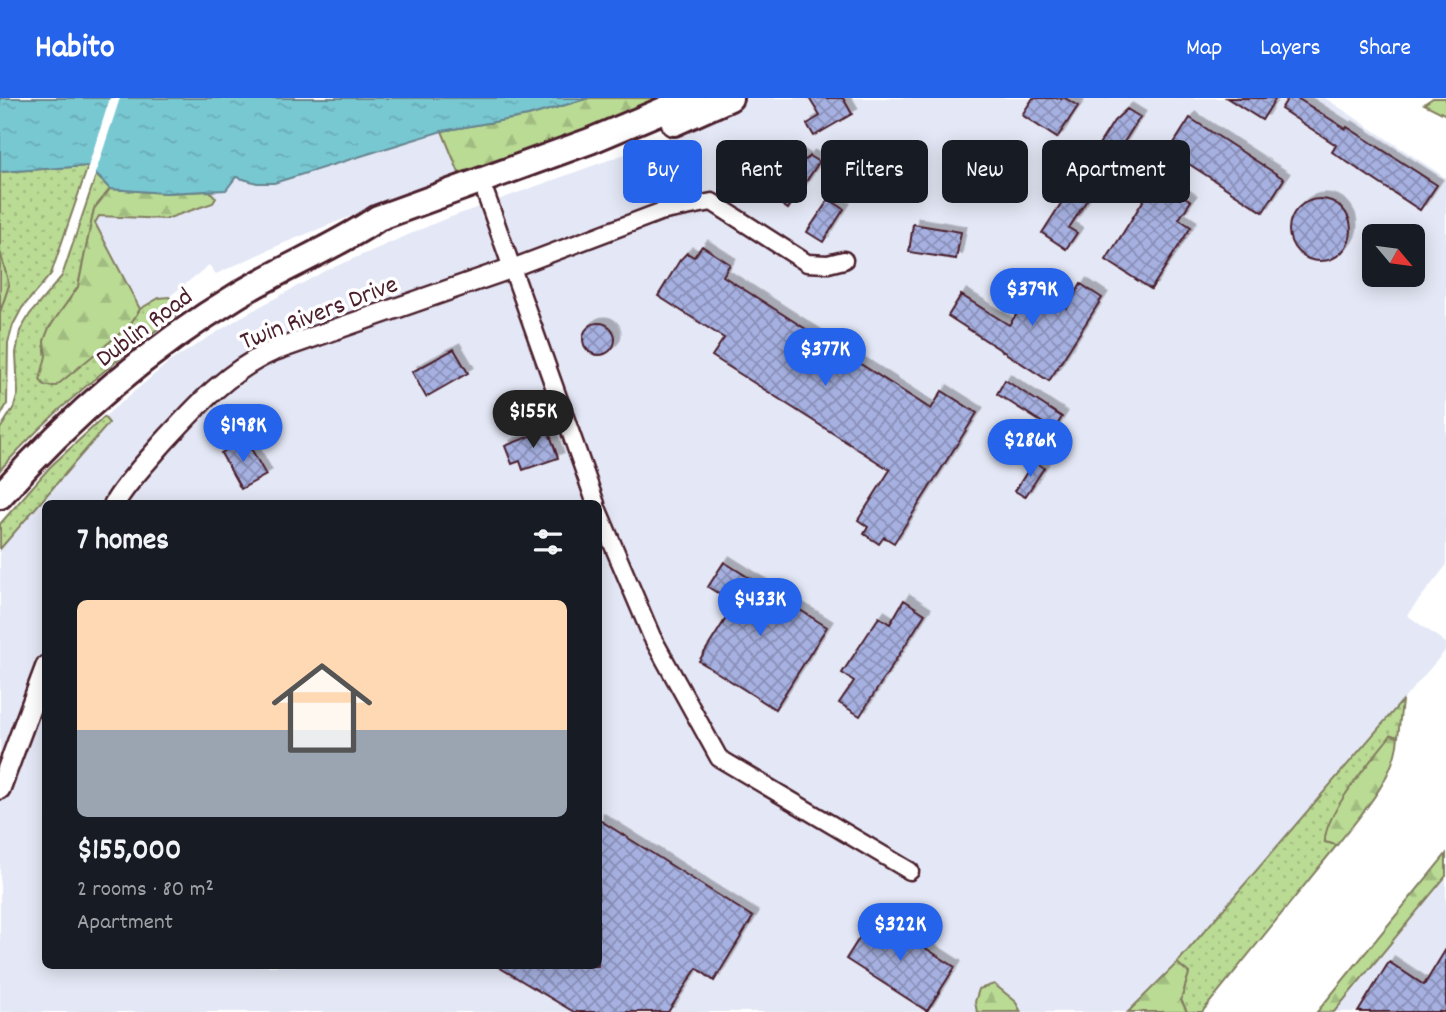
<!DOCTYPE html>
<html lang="en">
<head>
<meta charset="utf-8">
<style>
  :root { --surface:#171b24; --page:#20242c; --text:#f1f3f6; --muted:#9ea1a6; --line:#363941; --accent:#2563eb }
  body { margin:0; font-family:Dekko,sans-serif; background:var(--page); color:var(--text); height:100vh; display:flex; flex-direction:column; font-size:26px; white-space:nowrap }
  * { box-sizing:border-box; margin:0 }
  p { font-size:23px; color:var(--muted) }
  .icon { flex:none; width:38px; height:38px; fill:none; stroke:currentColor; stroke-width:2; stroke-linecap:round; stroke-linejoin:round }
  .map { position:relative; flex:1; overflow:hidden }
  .details { position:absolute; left:42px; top:402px; width:560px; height:469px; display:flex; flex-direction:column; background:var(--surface); border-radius:10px; box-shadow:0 4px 18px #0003 }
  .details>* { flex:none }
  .hud { position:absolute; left:623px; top:42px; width:665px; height:63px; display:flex; gap:14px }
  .needle { width:46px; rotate:119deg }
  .buttons { position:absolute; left:1362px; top:126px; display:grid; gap:14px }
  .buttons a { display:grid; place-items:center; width:63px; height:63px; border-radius:10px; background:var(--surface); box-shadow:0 4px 18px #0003; font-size:35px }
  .price { position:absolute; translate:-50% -60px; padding:0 16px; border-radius:24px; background:var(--accent); color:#fff; font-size:23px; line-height:46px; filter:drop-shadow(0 2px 4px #0008) }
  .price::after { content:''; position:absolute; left:50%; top:42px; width:21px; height:16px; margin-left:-10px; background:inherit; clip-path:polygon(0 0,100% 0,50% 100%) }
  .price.current { background:#222; color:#fff }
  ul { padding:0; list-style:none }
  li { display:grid; align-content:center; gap:14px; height:371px; padding:0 35px }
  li+li { border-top:2px solid var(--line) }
  li span { display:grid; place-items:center; height:217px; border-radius:10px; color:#555 }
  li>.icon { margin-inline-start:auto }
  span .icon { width:126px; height:126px; fill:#fffc; stroke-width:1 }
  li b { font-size:30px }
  h2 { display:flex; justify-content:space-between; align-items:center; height:84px; padding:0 35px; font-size:30px }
  .chip { padding:0 24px; border-radius:10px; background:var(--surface); box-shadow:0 4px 18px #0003; font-size:24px; line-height:63px }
  .chip.current { background:var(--accent); color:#fff }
  header { display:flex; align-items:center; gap:42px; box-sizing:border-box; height:98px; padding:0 35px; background:var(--accent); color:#fff }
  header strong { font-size:33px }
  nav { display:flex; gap:38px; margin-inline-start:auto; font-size:24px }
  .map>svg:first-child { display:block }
  .built { fill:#e4e8f6; fill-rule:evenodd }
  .grass { fill:url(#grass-dots); stroke:#827d60; stroke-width:2 }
  .forest { fill:url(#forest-firs); stroke:#827d60; stroke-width:2 }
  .park { fill:#badb94; stroke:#827d60; stroke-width:2 }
  .water { fill:url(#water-ripples); stroke:#66848f; stroke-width:2 }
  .pier { fill:#fff }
  .building { fill:url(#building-cross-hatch); stroke:#4a1f2b; stroke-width:2; filter:url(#shadow) }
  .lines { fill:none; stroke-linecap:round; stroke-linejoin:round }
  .minor-casing { stroke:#4a1f2b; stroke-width:21 }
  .tertiary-casing { stroke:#4a1f2b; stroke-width:24 }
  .primary-casing { stroke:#4a1f2b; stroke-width:30 }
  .minor { stroke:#fff; stroke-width:16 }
  .tertiary { stroke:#fff; stroke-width:19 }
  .primary { stroke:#fff; stroke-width:24 }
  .labels { text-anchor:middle; stroke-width:7; stroke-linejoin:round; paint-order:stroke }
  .street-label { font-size:26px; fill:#4a1f2b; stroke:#fff }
</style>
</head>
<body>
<header>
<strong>Habito</strong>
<nav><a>Map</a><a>Layers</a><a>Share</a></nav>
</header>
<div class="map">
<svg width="1446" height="914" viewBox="0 0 1446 914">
  <defs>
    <pattern id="grass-dots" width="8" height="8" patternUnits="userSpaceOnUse" patternTransform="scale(1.75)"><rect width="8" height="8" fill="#badb94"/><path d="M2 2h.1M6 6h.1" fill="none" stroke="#a1bc80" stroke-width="1.8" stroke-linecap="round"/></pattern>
    <pattern id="forest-firs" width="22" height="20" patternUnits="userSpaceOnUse" patternTransform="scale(1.75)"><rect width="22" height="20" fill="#badb94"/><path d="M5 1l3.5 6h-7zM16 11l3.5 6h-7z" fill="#a1bc80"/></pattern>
    <pattern id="water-ripples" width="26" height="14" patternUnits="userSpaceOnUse" patternTransform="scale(1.75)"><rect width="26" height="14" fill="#78c8d2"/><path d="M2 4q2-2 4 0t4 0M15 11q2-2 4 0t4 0" fill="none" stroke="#69abb4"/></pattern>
    <pattern id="building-cross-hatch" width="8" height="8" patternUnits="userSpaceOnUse" patternTransform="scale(1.75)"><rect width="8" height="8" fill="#a6b1e1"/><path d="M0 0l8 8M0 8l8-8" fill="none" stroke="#898fb7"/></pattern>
    <filter id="shadow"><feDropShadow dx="5.5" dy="-5.5" stdDeviation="0" flood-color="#0004"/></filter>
  </defs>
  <rect width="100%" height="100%" fill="#fff"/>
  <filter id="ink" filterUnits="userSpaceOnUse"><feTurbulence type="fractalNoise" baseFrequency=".0143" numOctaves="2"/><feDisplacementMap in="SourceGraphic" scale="14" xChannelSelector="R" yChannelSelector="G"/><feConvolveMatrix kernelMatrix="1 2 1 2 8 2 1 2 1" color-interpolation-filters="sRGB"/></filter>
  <g filter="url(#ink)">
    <path class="built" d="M743 0H1325L1446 80V468L1407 517 1446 545V552L1177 864 1128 914H1021L1015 903 975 904 977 914H0V451L108 325 104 319 169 264 241 219 323 174 440 123 664 42ZM1374 138H1412V177H1374ZM46 406H598V868H46Z
      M442 33 459 75 284 145 216 176 209 167 169 199 159 200 140 211 95 125 99 118 166 121 213 105 215 100 210 93 226 92 236 78 257 85Z
      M1446 778V914H1334Z"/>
    <path class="grass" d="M88 68 51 176 22 210 13 227 8 245 7 306 0 319V214L9 187 0 154V74Z
      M96 77 110 91 94 111 78 189 49 230 44 243 46 258 129 228 140 211 159 200 169 199 175 203 177 212 175 218C112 265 52 313 0 372V331L14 309 18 295 16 255 20 233 30 216 62 178Z
      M104 319 109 325 0 451V426L50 369Z
      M1402 603 1398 639 1391 637 1325 744 1337 747 1202 914H1187L1181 902 1189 875 1177 865Z"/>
    <path class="forest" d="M589 0H670L647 11 459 75 442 33 528 18Z
      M110 91 165 95 210 93 216 100 213 105 166 121 99 118 95 125 140 211 129 228 56 288H45L40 282 46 258 44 243 49 230 78 189 94 111Z
      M0 154 9 187 0 214Z
      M1391 637 1398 639C1395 681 1361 716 1337 747L1325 744C1323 717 1374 659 1391 637Z
      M1446 756V778L1334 914H1317Z
      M1177 865 1189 875 1181 902 1187 914H1128Z
      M994 886 1015 903 1021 914H977L975 904 979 891Z"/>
    <path class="park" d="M1433 0H1446V17L1424 6Z"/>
    <path class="water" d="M0 0H589L528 18 442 33 274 85H257L236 79 226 92 165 95 110 91 88 68 0 74Z"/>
    <path class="pier" d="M110 0H120L94 80 87 72Z"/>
    <path class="building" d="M809 0H843L852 16 814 38 807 26 820 18Z
      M1033 0H1065L1078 8 1057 40 1022 17Z
      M1227 0H1276L1262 22Z
      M1288 0H1297L1346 31 1347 29 1437 87 1420 112 1332 54 1336 47 1281 11Z
      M1127 11 1140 19 1069 130 1077 135 1066 151 1042 135 1114 23Z
      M1190 20 1284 81 1263 114 1169 53Z
      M798 57 806 62 809 58 819 64 788 111 770 99Z
      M1157 81 1191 103 1179 121 1191 129 1151 191 1106 162Z
      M1289 132a31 31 0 1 1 62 0a31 31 0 1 1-62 0Z
      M829 101 844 111 823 144 807 134Z
      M913 126 961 134 956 161 909 154Z
      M702 148 730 166 723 178 931 311 942 293 977 315 894 445 884 439 879 446 864 436 868 429 858 422 890 372 712 258 724 240 658 198 680 162 687 155 694 159Z
      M1081 186 1102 200 1049 283 948 218 961 197 1009 227 1035 190 1067 210Z
      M583 241a16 16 0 1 1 32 0a16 16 0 1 1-32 0Z
      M454 251 468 275 426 299 412 274Z
      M1005 282 1062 319 1054 332 997 296Z
      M548 331 558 360 523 372 520 363 512 366 505 348Z
      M245 340 266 377 241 391 221 355Z
      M1034 363 1044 370 1025 399 1015 393Z
      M724 464 827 529 775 611 699 563 735 506 708 489Z
      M904 502 925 516 860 618 839 605 854 583 842 575 879 519 890 526Z
      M598 721 753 819 714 883 697 870 668 914H574L497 868H598Z
      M874 817 955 869 927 913 846 861Z
      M1446 851V914H1358L1389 864 1424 887Z"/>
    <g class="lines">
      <g class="minor-casing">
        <path id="minor" d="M486 97 512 170 660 114 712 104 807 165 828 166 844 162
          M512 170 596 406
          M598 412 652 539 719 660 910 773"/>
      </g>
      <g class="tertiary-casing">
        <path id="tertiary" d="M114 406C127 384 145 366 161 347 194 311 227 273 273 253L512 170
          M0 691 46 568"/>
      </g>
      <g class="primary-casing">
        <path id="primary" d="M674 25 730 0
          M0 398C69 320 149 251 238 197 284 169 334 150 378 120L590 43 692 0"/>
      </g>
      <use href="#minor" class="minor"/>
      <use href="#tertiary" class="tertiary"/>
      <use href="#primary" class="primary"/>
    </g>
  </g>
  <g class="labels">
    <g class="street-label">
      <text transform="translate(318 213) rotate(-21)" y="9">Twin Rivers Drive</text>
      <text transform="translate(143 228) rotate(-37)" y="9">Dublin Road</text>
    </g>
  </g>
</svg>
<div class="buttons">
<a><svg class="needle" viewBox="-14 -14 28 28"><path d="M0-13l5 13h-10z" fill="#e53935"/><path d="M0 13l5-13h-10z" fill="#9ea1a6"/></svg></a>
</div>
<b class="price" style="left:1032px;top:230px">$379K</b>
<b class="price" style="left:825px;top:290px">$377K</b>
<b class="price current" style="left:533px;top:352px">$155K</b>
<b class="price" style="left:243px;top:366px">$198K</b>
<b class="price" style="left:1030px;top:381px">$286K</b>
<b class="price" style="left:760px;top:540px">$433K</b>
<b class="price" style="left:900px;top:865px">$322K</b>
<div class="hud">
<a class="chip current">Buy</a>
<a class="chip">Rent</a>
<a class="chip">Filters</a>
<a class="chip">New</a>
<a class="chip">Apartment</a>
</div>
<section class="details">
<h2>7 homes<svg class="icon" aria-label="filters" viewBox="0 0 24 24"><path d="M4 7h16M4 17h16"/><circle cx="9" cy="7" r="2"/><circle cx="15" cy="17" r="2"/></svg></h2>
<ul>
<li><span style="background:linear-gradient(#ffd9b3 60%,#9aa5b1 0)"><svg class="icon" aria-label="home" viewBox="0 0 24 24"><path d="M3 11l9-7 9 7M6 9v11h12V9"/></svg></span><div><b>$155,000</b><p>2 rooms · 80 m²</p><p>Apartment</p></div></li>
</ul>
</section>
</div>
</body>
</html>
